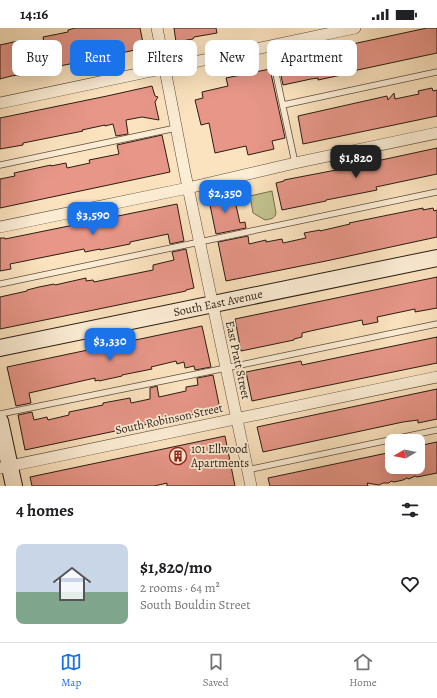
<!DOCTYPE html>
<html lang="en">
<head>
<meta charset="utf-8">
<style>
  :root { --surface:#fff; --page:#f2f2f2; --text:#202124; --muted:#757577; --line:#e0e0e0; --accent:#1a73e8 }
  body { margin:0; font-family:Alegreya,serif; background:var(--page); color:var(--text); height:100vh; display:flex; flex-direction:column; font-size:15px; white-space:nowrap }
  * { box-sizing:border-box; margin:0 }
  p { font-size:13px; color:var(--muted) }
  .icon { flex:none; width:22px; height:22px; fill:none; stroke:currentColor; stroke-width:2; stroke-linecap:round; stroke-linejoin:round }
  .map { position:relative; height:458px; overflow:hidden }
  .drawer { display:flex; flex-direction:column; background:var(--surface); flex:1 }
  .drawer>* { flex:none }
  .top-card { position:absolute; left:12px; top:12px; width:413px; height:36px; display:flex; gap:8px }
  .needle { width:26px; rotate:261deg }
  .controls { position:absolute; left:385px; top:406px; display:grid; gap:8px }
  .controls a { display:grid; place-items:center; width:40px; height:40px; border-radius:8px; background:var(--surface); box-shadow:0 4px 16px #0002; font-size:20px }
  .price { position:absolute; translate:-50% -34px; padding:0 9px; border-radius:8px; background:var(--accent); color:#fff; font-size:13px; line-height:26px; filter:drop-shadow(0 1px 2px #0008) }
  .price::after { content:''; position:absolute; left:50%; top:24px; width:12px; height:9px; margin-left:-6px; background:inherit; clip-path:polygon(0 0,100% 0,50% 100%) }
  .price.selected { background:#222; color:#fff }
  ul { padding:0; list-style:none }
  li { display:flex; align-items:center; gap:12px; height:100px; padding:0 16px }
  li+li { border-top:1px solid var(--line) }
  li span { display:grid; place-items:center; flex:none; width:112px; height:80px; border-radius:8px; color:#555 }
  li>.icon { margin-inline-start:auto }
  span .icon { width:48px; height:48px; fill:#fffc; stroke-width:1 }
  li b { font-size:17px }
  h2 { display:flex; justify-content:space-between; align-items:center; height:48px; padding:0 16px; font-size:17px }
  .chip { padding:0 14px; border-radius:8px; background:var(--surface); box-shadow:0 4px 16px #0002; font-size:14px; line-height:36px }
  .chip.selected { background:var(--accent); color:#fff }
  .status { display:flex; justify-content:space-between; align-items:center; height:28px; padding:0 20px; background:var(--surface); direction:ltr }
  .status svg { height:11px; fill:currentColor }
  .tabs { display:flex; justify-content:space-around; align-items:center; height:56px; border-top:1px solid var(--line); background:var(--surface); font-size:11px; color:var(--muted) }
  .tabs a { display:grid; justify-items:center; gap:2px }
  .tabs .selected { color:var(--accent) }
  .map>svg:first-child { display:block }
  .green { fill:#c2c38f; stroke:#767051 }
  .building { fill:#e79688; stroke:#2a1c13 }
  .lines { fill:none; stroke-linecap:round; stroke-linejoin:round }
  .lane-casing { stroke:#5e4e3e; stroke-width:7 }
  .street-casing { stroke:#5e4e3e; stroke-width:12 }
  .secondary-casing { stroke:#2a1c13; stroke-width:18 }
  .lane { stroke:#fcedd5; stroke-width:5.5 }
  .street { stroke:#fcedd5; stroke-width:11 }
  .secondary { stroke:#fcedd5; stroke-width:16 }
  .labels { text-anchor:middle; stroke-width:3.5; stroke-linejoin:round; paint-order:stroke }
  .street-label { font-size:12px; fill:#2a1c13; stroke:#fcedd5 }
  .poi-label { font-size:12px; fill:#2a1c13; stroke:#fcedd5; text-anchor:start }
</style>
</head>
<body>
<div class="status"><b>14:16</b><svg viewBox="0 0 49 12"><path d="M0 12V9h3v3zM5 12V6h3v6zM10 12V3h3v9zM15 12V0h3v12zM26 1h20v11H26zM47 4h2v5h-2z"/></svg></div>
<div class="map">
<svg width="437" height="458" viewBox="0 0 437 458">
  <rect width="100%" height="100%" fill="#fbe3bf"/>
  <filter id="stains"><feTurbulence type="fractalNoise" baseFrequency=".005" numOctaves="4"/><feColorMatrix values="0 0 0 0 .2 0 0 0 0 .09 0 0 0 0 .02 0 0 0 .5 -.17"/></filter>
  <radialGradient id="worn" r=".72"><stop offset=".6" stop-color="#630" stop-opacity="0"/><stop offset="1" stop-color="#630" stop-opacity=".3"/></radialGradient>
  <path class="green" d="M272 163 276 185C275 191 270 191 265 192L253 185 250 168Z"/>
  <path class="building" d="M75 0H140L144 20 89 32H90L39 42 40 43 18 48V47L11 48 0 51V17L18 13 19 19 44 14 43 9 68 4V2Z
    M174 0H216L217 5 194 9 193 11 176 14Z
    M427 0H437V25L353 43 346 44V46L318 52V50L311 51 283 57 278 32Z
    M270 41 285 110 272 113 274 121 248 127 246 118 215 125 209 95 201 97 195 72 203 70 202 64 228 58 226 50Z
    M152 58 155 68 158 69 155 74 159 92 142 89 126 92 128 106 116 108 113 96 105 98V97L82 102 83 103 23 115V117L0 121V90L107 68Z
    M432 60 433 63 437 62V88L303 116 298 88 387 68 388 72 394 65 395 71 419 66 418 63Z
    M162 107 170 144 0 180V151L15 148 14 145 51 137V138L66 135 67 140 90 135 89 132 119 126 117 117Z
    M437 120V146L376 159 377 162 362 165 326 172V173L282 182 276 155 284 153V152L357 138 372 134Z
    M233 164 240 195 245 194 246 200 216 206 210 177H211L210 169Z
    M177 176 184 213 170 216 168 206 130 214V216L100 222V221L85 224 84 221 10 236 11 241 0 243V210H5V211Z
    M423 180V182L433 180 434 183 437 182V209L326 233 226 253 218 214 248 208 249 216 266 212V214L282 211 283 215 306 210 304 205 320 202V203L350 196 349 195Z
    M186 221 194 260 186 262V263L84 284 0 301V269L27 263V262L39 259 54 256 55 257 86 250V253L93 252 94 254 153 242V237L174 232 172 224Z
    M437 249V280L415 284V281L377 289 378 294 363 297 362 292 315 302 302 305V309L294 311V312L241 323 235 291Z
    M202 298 211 339 195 342 194 338 185 340 184 334 177 336 176 333 151 339 152 341 122 347V348L99 353V352L95 353V350L29 365 31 375 16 378 7 339Z
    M437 309V335L252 373 246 344 301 333 302 337Z
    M213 347 220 381 25 422 18 387 32 384 34 392 47 389 48 392 69 387V384L103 377V375L130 370 131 375 150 371V360L157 358 159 369 186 363V359L198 357 197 350Z
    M437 361V391L418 395V392L403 394 263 424 257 399Z
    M225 408 235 458H167V455L154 458H32L30 449Z
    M437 414V445L417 449 415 448 409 451 407 450 403 452 394 454 391 453 389 455H383L379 457 367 455 368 458H270L268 450 392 424V439H418V418Z"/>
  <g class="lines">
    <g class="lane-casing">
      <path id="lane" d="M270 18 295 135
        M283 77 437 44
        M0 137 176 100
        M0 256 437 164
        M0 386 226 340 437 296
        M247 442 437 402"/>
    </g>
    <g class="street-casing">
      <path id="street" d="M157 0 185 145 251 458
        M0 75 355 0
        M0 199 188 160 295 135 437 105
        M0 440 437 349"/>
    </g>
    <g class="secondary-casing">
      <path id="secondary" d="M0 320 437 230
        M0 393 14 458"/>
    </g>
    <use href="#lane" class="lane"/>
    <use href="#street" class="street"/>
    <use href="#secondary" class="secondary"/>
  </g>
  <defs>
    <g id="building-ring" transform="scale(0.9)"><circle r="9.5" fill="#fcedd5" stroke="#8f2418" stroke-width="1.5"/><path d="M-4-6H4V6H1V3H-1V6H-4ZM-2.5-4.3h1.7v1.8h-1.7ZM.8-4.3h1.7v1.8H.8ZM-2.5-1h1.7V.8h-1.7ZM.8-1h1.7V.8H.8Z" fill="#8f2418"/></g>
  </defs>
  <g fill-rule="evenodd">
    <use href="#building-ring" x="178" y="428"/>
  </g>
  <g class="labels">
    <g class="street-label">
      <text transform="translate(218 275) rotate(-12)" y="4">South East Avenue</text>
      <text transform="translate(238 332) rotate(78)" y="4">East Pratt Street</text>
      <text transform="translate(169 391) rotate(-12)" y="4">South Robinson Street</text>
    </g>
    <g class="poi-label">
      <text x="191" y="425">101 Ellwood<tspan x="191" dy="14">Apartments</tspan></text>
    </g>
  </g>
  <rect width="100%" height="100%" filter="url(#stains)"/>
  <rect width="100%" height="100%" fill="url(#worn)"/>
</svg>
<div class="controls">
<a><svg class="needle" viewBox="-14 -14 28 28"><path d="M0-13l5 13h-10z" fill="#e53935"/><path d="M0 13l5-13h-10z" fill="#757577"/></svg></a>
</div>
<b class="price selected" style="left:356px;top:151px">$1,820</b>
<b class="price" style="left:225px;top:186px">$2,350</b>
<b class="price" style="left:93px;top:208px">$3,590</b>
<b class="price" style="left:110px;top:334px">$3,330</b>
<div class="top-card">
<a class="chip">Buy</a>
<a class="chip selected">Rent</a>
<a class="chip">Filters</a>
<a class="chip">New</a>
<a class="chip">Apartment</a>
</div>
</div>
<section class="drawer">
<h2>4 homes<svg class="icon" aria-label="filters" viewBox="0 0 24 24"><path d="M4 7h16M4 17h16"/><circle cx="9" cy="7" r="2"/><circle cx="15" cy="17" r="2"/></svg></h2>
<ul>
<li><span style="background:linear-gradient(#c9d6e8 60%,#7fa58c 0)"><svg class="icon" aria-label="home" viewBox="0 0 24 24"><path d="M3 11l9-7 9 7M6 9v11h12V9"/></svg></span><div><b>$1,820/mo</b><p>2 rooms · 64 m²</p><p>South Bouldin Street</p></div><svg class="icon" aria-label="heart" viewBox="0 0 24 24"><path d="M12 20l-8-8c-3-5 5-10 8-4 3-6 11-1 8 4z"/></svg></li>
</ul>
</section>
<nav class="tabs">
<a class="selected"><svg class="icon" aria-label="map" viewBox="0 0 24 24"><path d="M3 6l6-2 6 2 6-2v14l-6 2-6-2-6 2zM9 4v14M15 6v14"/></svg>Map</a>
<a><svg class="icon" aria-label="saved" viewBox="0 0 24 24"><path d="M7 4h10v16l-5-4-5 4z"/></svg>Saved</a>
<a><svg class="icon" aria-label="home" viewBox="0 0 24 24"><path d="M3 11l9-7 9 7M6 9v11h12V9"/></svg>Home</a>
</nav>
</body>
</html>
